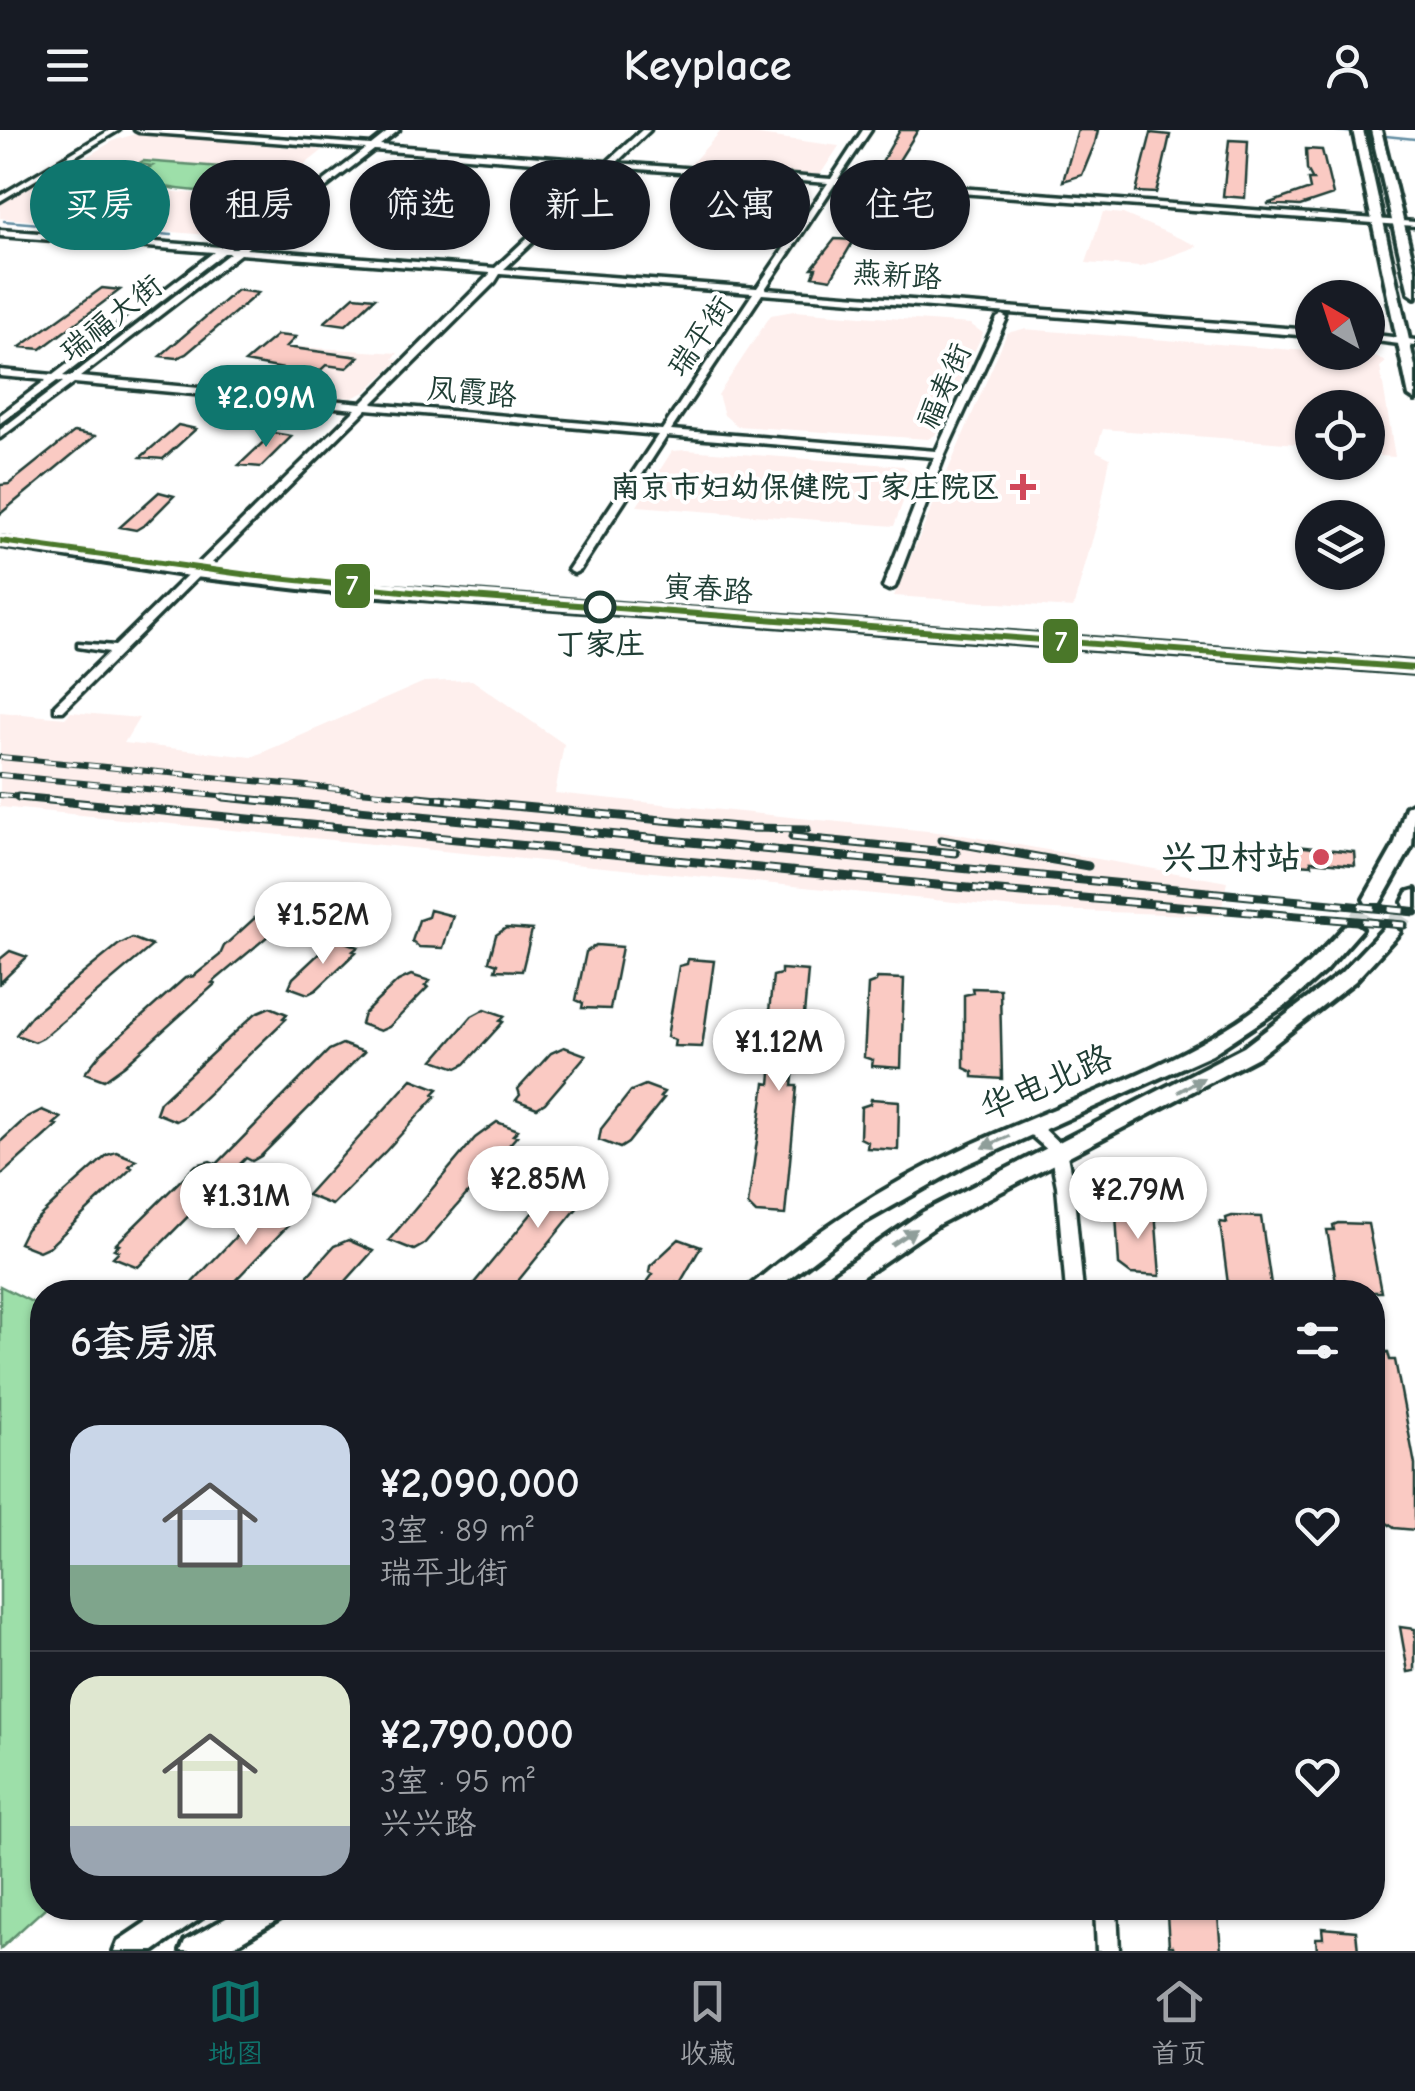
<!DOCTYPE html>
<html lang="zh">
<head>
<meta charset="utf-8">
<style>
  :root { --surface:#171b24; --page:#20242c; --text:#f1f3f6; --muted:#9ea1a6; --line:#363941; --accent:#0f766e }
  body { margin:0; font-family:"Comic Neue","LXGW WenKai TC",sans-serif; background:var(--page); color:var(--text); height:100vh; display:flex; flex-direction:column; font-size:38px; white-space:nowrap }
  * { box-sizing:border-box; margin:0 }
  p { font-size:32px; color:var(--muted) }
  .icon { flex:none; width:55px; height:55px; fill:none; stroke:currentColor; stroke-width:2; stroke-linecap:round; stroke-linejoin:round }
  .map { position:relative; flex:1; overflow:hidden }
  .details { position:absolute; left:30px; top:1150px; width:1355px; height:640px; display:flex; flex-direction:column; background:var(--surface); border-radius:40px; box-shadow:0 2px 8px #0004 }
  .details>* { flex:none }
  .top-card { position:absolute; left:30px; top:30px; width:1355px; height:90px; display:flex; gap:20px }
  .needle { width:65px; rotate:321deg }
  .buttons { position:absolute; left:1295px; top:150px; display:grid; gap:20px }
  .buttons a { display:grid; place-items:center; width:90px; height:90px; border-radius:50%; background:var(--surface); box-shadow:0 2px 8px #0004; font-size:50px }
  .price { position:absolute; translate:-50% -85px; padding:0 22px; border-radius:35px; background:#fff; color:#222; font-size:32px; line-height:65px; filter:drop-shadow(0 2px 5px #0008) }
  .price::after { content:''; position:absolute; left:50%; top:60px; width:30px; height:22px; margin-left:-15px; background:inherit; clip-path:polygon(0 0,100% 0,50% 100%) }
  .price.current { background:var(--accent); color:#fff }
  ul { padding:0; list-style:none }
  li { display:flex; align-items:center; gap:30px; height:250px; padding:0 40px }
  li+li { border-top:2px solid var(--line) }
  li span { display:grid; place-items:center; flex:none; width:280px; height:200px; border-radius:30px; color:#555 }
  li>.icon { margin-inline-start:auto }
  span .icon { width:120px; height:120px; fill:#fffc; stroke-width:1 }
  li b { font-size:42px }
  h2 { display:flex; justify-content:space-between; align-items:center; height:120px; padding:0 40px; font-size:42px }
  .tag { padding:0 35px; border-radius:45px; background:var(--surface); box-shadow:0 2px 8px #0004; font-size:35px; line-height:90px }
  .tag.current { background:var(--accent); color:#fff }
  header { display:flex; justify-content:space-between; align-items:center; height:130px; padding:0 40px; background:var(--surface); font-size:45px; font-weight:700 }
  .tab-bar { display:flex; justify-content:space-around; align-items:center; height:140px; border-top:2px solid var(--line); background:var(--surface); font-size:28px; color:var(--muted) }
  .tab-bar a { display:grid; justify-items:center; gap:5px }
  .tab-bar .current { color:var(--accent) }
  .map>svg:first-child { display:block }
  .built { fill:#feefed }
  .green { fill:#9ddfa9; stroke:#5e8e6e; stroke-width:2.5 }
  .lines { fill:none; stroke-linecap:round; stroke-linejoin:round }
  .stream { stroke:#628da2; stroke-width:2.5 }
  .building { fill:#facac3; stroke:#1f3d34; stroke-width:2.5 }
  .major-tunnel { stroke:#d2d8d6; stroke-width:20; stroke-dasharray:20 10; stroke-linecap:butt }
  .minor-casing { stroke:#1f3d34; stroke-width:7 }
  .major-casing { stroke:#1f3d34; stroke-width:8 }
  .minor { fill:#fff; fill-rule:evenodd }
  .major { fill:#fff; fill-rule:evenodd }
  .rail-far1-casing { stroke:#1f3d34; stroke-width:6 }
  .rail-casing { stroke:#1f3d34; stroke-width:9 }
  .rail-far1 { stroke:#fff; stroke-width:4; stroke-dasharray:11; stroke-linecap:butt }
  .rail { stroke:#fff; stroke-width:5; stroke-dasharray:15; stroke-linecap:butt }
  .metro-1-casing { stroke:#fff; stroke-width:8 }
  .metro-1 { fill:#4a7729; fill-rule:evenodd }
  .oneway { fill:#8f9e9a }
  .poi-dot { fill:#d1495b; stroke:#fff; stroke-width:4 }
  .stop-dot { fill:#fff; stroke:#1f3d34; stroke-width:5 }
  .labels { text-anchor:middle; stroke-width:8; stroke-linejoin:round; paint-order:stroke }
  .far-street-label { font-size:30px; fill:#1f3d34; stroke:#fff }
  .far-poi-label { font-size:30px; font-weight:bold; fill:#1f3d34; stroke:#fff; text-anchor:end }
  .far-stop-label { font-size:30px; font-weight:bold; fill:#1f3d34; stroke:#fff }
  .poi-label { font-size:35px; font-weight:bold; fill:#1f3d34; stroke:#fff; text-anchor:end }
  .street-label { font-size:35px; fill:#1f3d34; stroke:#fff }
  .line-badge { stroke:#fff; stroke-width:4 }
  .badge-label { font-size:28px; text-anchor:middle; font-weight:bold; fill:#fff }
</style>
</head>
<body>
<header><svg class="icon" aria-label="menu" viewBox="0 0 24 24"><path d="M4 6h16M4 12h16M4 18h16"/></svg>Keyplace<svg class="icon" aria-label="person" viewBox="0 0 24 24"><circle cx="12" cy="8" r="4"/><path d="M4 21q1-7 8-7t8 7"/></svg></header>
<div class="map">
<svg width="1415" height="1821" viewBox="0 0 1415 1821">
  <rect width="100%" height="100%" fill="#fff"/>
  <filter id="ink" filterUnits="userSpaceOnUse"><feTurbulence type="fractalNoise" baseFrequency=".01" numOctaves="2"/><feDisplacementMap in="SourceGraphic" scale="20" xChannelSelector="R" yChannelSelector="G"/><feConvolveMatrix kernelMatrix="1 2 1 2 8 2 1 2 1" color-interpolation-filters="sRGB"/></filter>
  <g filter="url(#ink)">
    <path class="built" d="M722 0 839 16 820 45 690 35Z
      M136 4 323 20 267 65 49 49 115 10Z
      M39 50 271 70 221 106 0 88V75Z
      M1103 82 1123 84 1198 116 1141 137 1086 133Z
      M794 181 970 194 983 203 935 305 928 309 737 296 724 285 718 265 771 185Z
      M1023 199 1373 226 1386 232 1380 237 1395 327 1379 326 1378 320 1368 319V278H1312V315L1103 299 1096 321 1110 328 1099 386 1073 478 894 466 1007 203Z
      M300 217 398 223 393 229 399 230 365 262 352 268 254 258Z
      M686 320 903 336 913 345 894 396 637 376 672 321Z
      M472 550 564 614 555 663 957 704 1227 752 1220 786 1025 779 0 677V582L65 588 71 582 139 588 124 613 252 627 424 552Z"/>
    <path class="green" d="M143 31 273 41 257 43 256 51C227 68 176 60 144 53L138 50 137 44 152 36 138 34Z
      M0 1156 42 1177 45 1778 0 1819Z"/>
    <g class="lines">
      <path class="stream" d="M1327 0 1415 9
        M4 91 172 105"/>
    </g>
    <path class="building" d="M900 0H918L890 45 875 44Z
      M1078 0H1098L1095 13 1082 45 1063 51Z
      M1151 3 1170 5 1161 45 1156 63 1136 62Z
      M1229 10 1248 11 1245 68 1223 66Z
      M1306 19 1322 20 1333 65 1300 76 1267 74 1310 59 1308 50H1313L1307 39Z
      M835 109 854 110 831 149 813 146 816 138H812Z
      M102 158 120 160 41 219 20 217Z
      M237 160 258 163 186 224 177 228 160 226Z
      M354 166 375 168 346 195 325 192Z
      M277 205 296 207 286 217 359 227 347 238 326 235 310 250V258L302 257 295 262 263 258 284 239 245 232Z
      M178 295 196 299 163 329 141 327Z
      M74 302 95 306 0 384V355L9 354Z
      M273 303 292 306 261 337 239 335Z
      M159 362 174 366 146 394 136 400 120 397Z
      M1295 716 1354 722 1355 735 1311 731 1312 735 1296 734Z
      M271 779 289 785 284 789 287 790 212 853 215 854 125 935 104 950 85 943 101 923 185 848 194 846 220 825 224 816 258 785Z
      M430 780 453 786 443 818 419 817 412 811 419 790 428 787Z
      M506 798 532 800 522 841 495 840 497 834 489 831 496 805Z
      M132 808 152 816 43 908 35 912 16 905 32 885 118 815Z
      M340 810 358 817 353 821 356 822 316 860 308 864 289 857 293 848 327 816Z
      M596 815 622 817 610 879 582 878 583 873 576 870 586 822Z
      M10 821 27 827 0 853V829Z
      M688 829 714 831 702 917 674 916 675 910 667 907 679 836 687 834Z
      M781 839 808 841 800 929H795L792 956H797L785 1085 756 1083 748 1075 765 953 770 954 773 921 765 917 773 846 781 844Z
      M411 845 430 851 425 856 428 857 389 897 380 901 361 894 364 884 376 872 398 851Z
      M877 848 904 849 901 938 872 936 873 930 864 927 868 855 876 852Z
      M972 858 1000 859 1002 949 973 947V942L964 938V865L973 863Z
      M270 877 287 884 283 888 286 889 185 986 176 991 156 983 160 972 219 917 256 883Z
      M485 879 505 886 500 891 503 892 465 934 457 938 434 930 472 886Z
      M342 914 364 922 261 1026 252 1031 246 1028 138 1137 113 1127 119 1121 114 1119 119 1115 116 1114 196 1035 210 1031 217 1034 329 920Z
      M564 917 586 925 545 973 537 978 516 970 520 965 518 959 551 923Z
      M412 949 438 959 433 964 436 966 385 1022 332 1075 307 1065Z
      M645 955 664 962 660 967 664 968 628 1013 620 1018 599 1010 601 999 631 961Z
      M871 969 899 971 898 1020 867 1018 868 1012 860 1008 861 977 870 974Z
      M42 980 61 988 54 994 57 995 0 1046V1012L26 988Z
      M497 992 518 1000 513 1005 517 1006 423 1115 414 1120 389 1110 475 1008Z
      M116 1022 136 1030 129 1036 132 1038 50 1116 39 1121 19 1113 26 1099 58 1069 107 1025Z
      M579 1035 600 1043 596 1048 600 1050 509 1162H482L470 1158 566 1042Z
      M279 1070 303 1080 224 1162H200L188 1157 263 1078Z
      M1119 1080 1155 1081 1160 1146 1131 1144 1119 1135 1116 1084 1120 1085Z
      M1232 1086 1261 1087 1272 1161 1229 1162 1220 1092 1227 1093 1226 1088Z
      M1338 1093 1368 1094 1381 1162H1345L1343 1151H1336L1327 1100H1334L1333 1095Z
      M679 1109 701 1117 680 1153 676 1152 668 1162H640L653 1144 649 1142 650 1136Z
      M348 1110 373 1121 336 1162H293L334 1116Z
      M1372 1221 1388 1222 1390 1230H1395L1415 1335V1400L1394 1398 1380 1388 1372 1346Z
      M1400 1497 1415 1499V1541L1408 1542Z
      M1177 1778H1211L1212 1785 1218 1786 1221 1821H1174L1173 1816H1169L1167 1785Z
      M1322 1798 1356 1801 1358 1821H1317L1316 1808H1323Z"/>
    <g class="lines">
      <path class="major-tunnel" d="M1353 799 1373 769
        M1391 802 1412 772"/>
      <g class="minor-casing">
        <path id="minor" d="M110 0H119L0 71V66Z
          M135 0H170L371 15 390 0H399L380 15 607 32 642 0H650L616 33 831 49 863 0H871L838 49 1415 92V96L835 54 765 159 1312 200V206L762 164 671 300 936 321 997 188 1002 185 1007 188 945 324 895 457 889 460 883 457 934 327 667 306 580 440 574 443 568 440 658 305 367 279 63 581H55V575L109 522 78 517V513L115 516 356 279 74 253 0 308V300L63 252 57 251 0 293V285L46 250 0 246V240L53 245 214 122 0 106V100L220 117 289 64H295V68L230 118H236L366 19 139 2ZM374 20 603 37 495 138 246 119ZM611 37 828 53 798 97 737 92 730 100 734 103 791 108 757 158 504 139 560 86 626 91 627 89 623 87 565 81ZM740 97 795 102 739 98ZM224 123H230L70 247 63 246ZM240 124 491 143 362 273 80 247ZM500 144 753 163 662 300 372 274 495 152Z
          M1368 204 1415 210V216L1368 210Z
          M1031 991 1037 992 1066 1020 1073 1056 1083 1162H1066L1057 1056 1050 1022 1025 1000 1023 996Z
          M1095 1778H1117L1119 1821H1097Z"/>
      </g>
      <g class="major-casing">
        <path id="major" d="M1353 0H1363L1415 237V270L1409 266Z
          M1371 0H1381L1415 139V167L1409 163Z
          M0 408 195 439 326 452 1415 533V543L326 462 195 447 0 416Z
          M1415 672 1412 716 1380 773H1366L1364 769 1394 716 1406 677Z
          M1415 760V777L1405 776 1403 772 1408 762Z
          M1353 793 1362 799 1325 841 1289 873 1212 924 965 1035 861 1094 772 1162H747L750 1156C813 1103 880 1058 954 1023 1048 977 1150 948 1238 891 1279 864 1313 831 1346 795Z
          M1391 796 1400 802 1355 851 1258 927 939 1094 840 1162H813L816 1156 923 1082 1244 917 1341 843 1384 798Z
          M167 1778H206L201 1788 154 1821H114L118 1811Z
          M244 1778H286L281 1788 225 1821H181L185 1811Z"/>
      </g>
      <use href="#minor" class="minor"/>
      <use href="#major" class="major"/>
      <g class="rail-far1-casing">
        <path id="rail-far1" d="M0 627 444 669
          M0 645 250 669
          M0 665 44 669"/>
      </g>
      <g class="rail-casing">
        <path id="rail" d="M18 667 999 761 1404 795
          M224 667 1415 782
          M418 667 748 698 807 699
          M792 707 956 723
          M941 710 1088 736"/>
      </g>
      <use href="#rail-far1" class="rail-far1"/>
      <use href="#rail" class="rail"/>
      <g class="metro-1-casing">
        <path id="metro-1" d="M0 408 249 442 431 461 1415 535V541L431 467 249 448 0 414Z"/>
      </g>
      <use href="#metro-1" class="metro-1"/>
    </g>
    <defs><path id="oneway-solid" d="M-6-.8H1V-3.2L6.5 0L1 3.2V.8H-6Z" transform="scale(2.5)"/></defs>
    <g class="oneway">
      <use href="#oneway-solid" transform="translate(1191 955) rotate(-29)"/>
      <use href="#oneway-solid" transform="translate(996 1012) rotate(156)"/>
      <use href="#oneway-solid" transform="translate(904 1107) rotate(-34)"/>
    </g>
  </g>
  <g class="poi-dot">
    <path d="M1018 342h10v10h10v10h-10v10h-10v-10h-10v-10h10z"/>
    <circle cx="1321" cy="727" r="10"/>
  </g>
  <circle class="stop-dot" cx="600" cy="477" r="14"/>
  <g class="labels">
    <g class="far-street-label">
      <text transform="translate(897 145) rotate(4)" y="10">燕新路</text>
      <text transform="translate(111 188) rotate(-38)" y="10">瑞福大街</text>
      <text transform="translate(700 206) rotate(-55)" y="10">瑞平街</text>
      <text transform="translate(944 256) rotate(-66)" y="10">福寿街</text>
      <text transform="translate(472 262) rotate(5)" y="10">凤霞路</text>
      <text transform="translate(708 459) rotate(4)" y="10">寅春路</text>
    </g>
    <g class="far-poi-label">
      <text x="1000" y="367">南京市妇幼保健院丁家庄院区</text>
    </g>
    <g class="far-stop-label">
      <text x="600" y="524">丁家庄</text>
    </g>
    <g class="poi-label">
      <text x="1301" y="739">兴卫村站</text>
    </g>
    <g class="street-label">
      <text transform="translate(1046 952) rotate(-23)" y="12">华电北路</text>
    </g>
  </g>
  <g class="line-badge">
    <rect x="333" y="432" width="39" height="48" rx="10" fill="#4a7729"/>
    <rect x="1041" y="487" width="39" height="48" rx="10" fill="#4a7729"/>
  </g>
  <g class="badge-label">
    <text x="352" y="465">7</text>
    <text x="1061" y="521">7</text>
  </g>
</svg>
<div class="buttons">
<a><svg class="needle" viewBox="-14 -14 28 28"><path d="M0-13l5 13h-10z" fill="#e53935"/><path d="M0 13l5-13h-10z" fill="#9ea1a6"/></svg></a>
<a><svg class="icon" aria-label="locate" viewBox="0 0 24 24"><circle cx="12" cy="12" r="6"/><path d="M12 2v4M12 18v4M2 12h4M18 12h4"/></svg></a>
<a><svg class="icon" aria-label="layers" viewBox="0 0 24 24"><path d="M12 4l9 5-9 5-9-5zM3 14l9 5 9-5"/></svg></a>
</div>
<b class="price current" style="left:266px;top:320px">¥2.09M</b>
<b class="price" style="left:323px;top:837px">¥1.52M</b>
<b class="price" style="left:779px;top:964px">¥1.12M</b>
<b class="price" style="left:538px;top:1101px">¥2.85M</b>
<b class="price" style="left:1138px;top:1112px">¥2.79M</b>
<b class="price" style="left:246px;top:1118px">¥1.31M</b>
<div class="top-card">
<a class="tag current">买房</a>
<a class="tag">租房</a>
<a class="tag">筛选</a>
<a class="tag">新上</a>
<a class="tag">公寓</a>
<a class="tag">住宅</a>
</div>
<section class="details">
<h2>6套房源<svg class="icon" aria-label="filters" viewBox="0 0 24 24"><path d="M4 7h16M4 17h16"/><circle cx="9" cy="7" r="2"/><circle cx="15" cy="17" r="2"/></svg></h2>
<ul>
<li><span style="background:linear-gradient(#c9d6e8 70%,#7fa58c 0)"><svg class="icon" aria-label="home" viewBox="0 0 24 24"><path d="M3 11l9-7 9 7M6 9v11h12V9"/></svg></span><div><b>¥2,090,000</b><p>3室 · 89 m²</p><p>瑞平北街</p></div><svg class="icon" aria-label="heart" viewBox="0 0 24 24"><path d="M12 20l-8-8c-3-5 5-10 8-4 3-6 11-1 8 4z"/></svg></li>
<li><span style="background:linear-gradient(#dfe7d0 75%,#9aa5b1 0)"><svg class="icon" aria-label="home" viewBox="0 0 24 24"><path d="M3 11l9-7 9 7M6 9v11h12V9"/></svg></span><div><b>¥2,790,000</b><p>3室 · 95 m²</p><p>兴兴路</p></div><svg class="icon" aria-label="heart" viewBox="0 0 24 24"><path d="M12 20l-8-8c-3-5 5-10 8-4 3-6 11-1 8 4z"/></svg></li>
</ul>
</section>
</div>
<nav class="tab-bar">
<a class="current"><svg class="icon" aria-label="map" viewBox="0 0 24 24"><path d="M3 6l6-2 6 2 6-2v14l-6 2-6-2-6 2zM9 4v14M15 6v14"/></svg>地图</a>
<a><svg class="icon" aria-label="saved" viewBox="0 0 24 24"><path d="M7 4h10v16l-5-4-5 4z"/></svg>收藏</a>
<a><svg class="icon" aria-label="home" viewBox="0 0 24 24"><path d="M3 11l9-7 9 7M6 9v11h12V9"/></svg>首页</a>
</nav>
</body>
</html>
